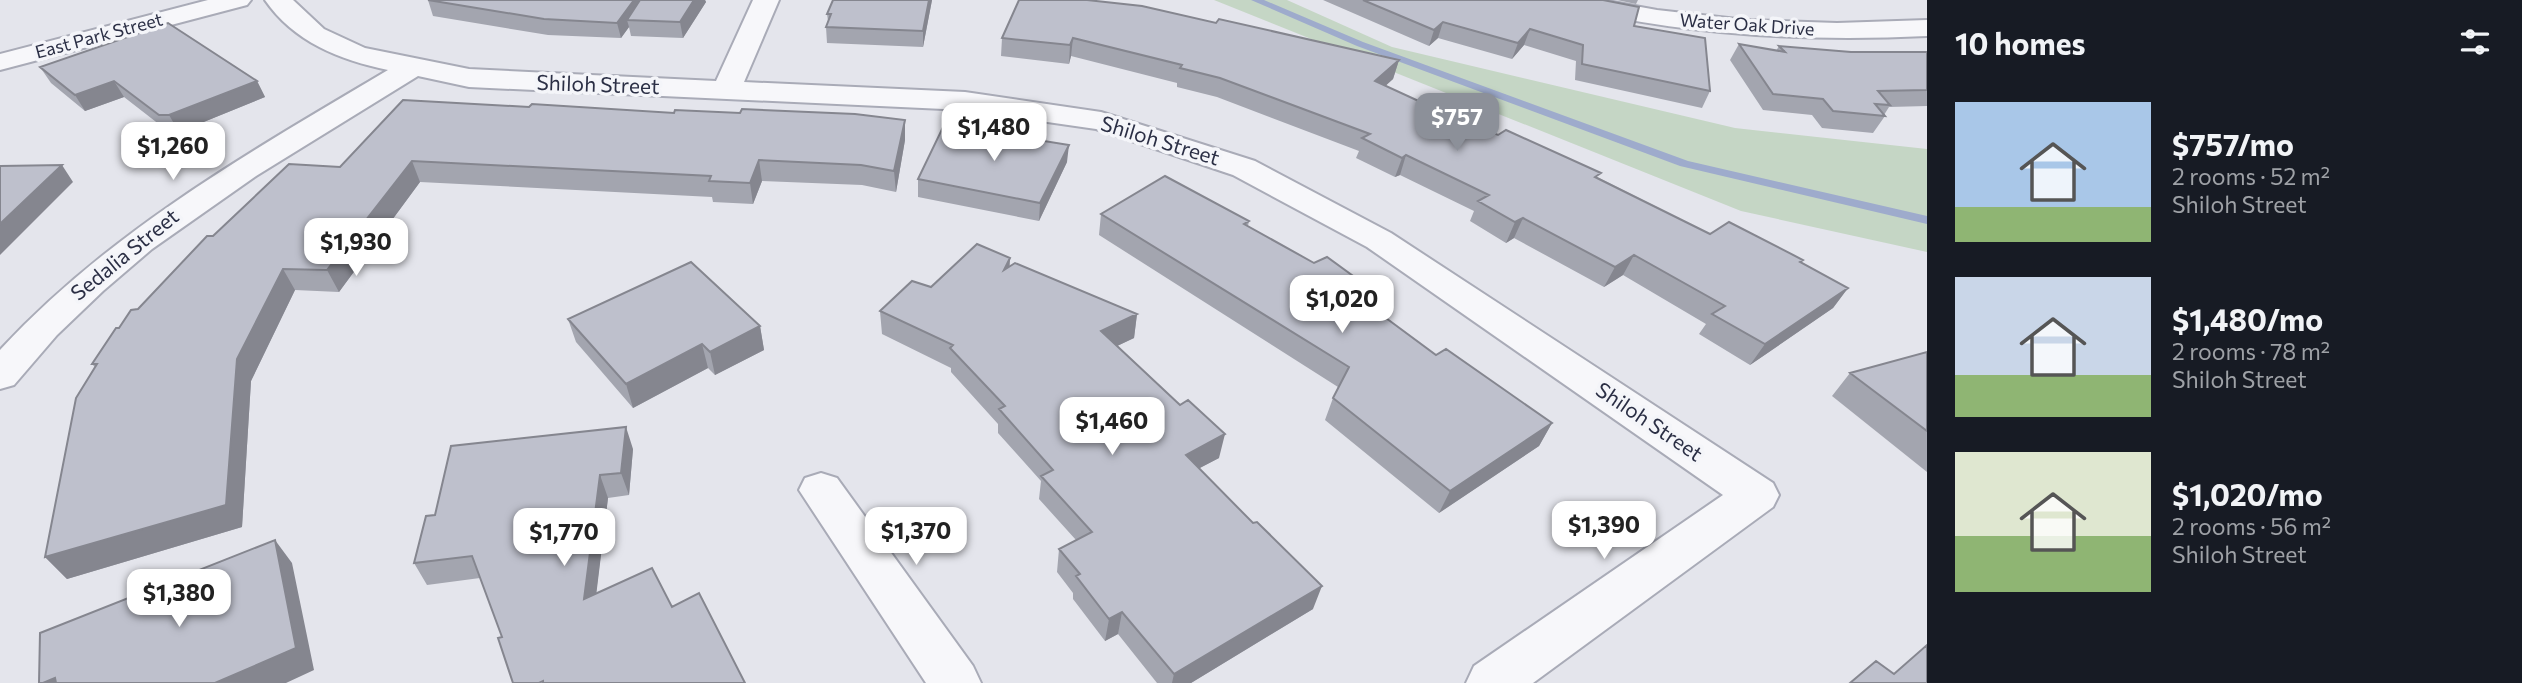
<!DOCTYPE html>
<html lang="en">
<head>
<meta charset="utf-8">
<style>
  :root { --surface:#171b24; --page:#242831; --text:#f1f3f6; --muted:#9ea1a6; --accent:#8c9099 }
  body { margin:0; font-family:Commissioner,sans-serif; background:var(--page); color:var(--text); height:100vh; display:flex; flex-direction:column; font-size:26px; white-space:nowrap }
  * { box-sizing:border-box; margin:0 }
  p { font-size:23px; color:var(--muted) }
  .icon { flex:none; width:38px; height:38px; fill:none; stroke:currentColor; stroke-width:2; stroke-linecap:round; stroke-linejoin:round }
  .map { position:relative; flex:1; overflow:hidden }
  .panel { display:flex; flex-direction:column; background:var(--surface); width:595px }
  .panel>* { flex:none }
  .price { position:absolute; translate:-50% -60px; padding:0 16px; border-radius:14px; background:#fff; color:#222; font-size:23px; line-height:46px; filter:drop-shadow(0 2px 4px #0008) }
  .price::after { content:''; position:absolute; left:50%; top:42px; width:21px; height:16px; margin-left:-10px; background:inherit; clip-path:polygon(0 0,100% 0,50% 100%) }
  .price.current { background:var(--accent); color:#fff }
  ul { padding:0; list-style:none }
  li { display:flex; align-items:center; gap:21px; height:175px; padding:0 28px }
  li span { display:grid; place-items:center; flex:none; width:196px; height:140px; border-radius:0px; color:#555 }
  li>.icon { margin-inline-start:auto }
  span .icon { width:84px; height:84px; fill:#fffc; stroke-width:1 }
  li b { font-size:30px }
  h2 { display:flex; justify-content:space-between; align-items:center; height:84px; padding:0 28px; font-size:30px }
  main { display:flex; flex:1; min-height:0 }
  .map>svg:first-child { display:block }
  .green { fill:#c5d6c5 }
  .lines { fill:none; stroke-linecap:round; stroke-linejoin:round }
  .stream { fill:#9eabcc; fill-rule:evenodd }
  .minor-casing { stroke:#a9abb7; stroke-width:4 }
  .tertiary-casing { stroke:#a9abb7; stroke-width:4 }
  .minor { fill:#f7f7fa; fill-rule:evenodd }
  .tertiary { fill:#f7f7fa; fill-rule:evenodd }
  .wall { fill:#a3a5af }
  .shaded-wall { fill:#85868f }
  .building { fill:#bec0cc; stroke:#85868f; stroke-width:2 }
  .labels { text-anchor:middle; stroke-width:7; stroke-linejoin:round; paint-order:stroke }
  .far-street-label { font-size:18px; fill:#2b2f45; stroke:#f4f5f9 }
  .street-label { font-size:21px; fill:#2b2f45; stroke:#f4f5f9 }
</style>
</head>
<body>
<main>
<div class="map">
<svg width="1927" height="683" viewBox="0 0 1927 683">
  <rect width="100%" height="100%" fill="#e4e5ec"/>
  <path class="green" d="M1214 0H1287L1392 47 1735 128 1927 149V252L1741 211Z"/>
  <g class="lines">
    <path class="stream" d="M1251 0H1264L1363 42 1688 161 1927 216V224L1680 166 1357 46Z"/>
    <g class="minor-casing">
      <path id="minor" d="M265 0H293L324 29 365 48 469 69 716 81 753 0H779L744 82 965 92 1101 112 1255 161 1391 233 1773 483 1779 495 1773 507 1533 683H1466L1474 666 1723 495 1367 247 1233 175 1096 129 965 110 469 87 418 76 256 176 152 249 103 291 57 335 14 385 0 389V350C110 231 250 152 388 70 340 60 294 42 265 0Z
        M1555 0H1602L1657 10 1746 20 1837 23 1927 20V36C1803 42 1680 35 1559 5Z
        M821 473 837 478 973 666 981 683H926L799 490 805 478Z"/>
    </g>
    <g class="tertiary-casing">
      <path id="tertiary" d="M208 0H251L247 5 0 70V54Z"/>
    </g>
    <use href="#minor" class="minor"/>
    <use href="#tertiary" class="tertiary"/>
  </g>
  <path class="wall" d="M428 0H705L706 2 683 38 631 36 629 27 621 38 548 35 433 16Z
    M833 0H932L923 47 827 43 826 27 828 21 827 14Z
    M1323 0H1603L1710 91 1702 108 1575 80 1576 61 1524 45 1512 59 1438 38 1429 46Z
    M1617 0H1638L1636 4Z
    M1216 23 1399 60 1393 79 1385 86 1462 121 1599 178 1710 234 1801 263 1848 288 1833 308 1750 365 1699 334 1706 324 1623 275 1604 287 1514 238 1506 243 1470 221 1474 211 1400 175 1395 177 1356 158 1359 151 1217 97 1177 87V83L1071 56 1069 64 1001 56 1002 38Z
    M1739 44 1776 51 1779 46 1851 52H1927V106L1889 107 1884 115 1885 116 1873 133 1822 128 1812 115 1763 110 1730 60Z
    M40 67 257 81 265 97 179 132H169L124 97 85 111 51 83Z
    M529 107 674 113 905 120V140L896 192 862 185 762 181 753 204 713 202 712 197 420 182 339 292 295 290 251 381 242 527 67 579 45 557 95 367 92 364 119 328 213 236 340 167Z
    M1067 162 1039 221 918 197V179Z
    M1101 214 1249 221 1248 226 1314 263 1382 297 1377 312 1436 355 1552 423 1539 446 1439 513 1325 420 1333 398 1338 387 1099 235Z
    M1010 267 1137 314 1134 338 1117 346 1219 458 1199 468 1313 609 1191 683H1157L1118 634 1105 641 1073 599V593L1057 572 1059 549 1076 540 1039 499 1041 481 998 433V424L951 372V368L882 334 880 311 931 287Z
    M568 319 760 326 764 350 715 375 708 368 633 408 576 342Z
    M1927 352V472L1832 396 1850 373Z
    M633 449 629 495 608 498 596 593 672 607 745 683 502 637 480 578 427 585 414 563 435 515Z"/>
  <path class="shaded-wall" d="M634 0H648L627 20 629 27 621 38 617 23Z
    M694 0H705L706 2 683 38 680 22Z
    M929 0H932L923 47V31Z
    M1443 22 1438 38 1429 46 1434 30Z
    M1530 29 1524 45 1512 59 1518 43Z
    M1073 38 1071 56 1069 64 1070 45Z
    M1399 60 1393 79 1370 100 1375 81Z
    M114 81 124 97 85 111 75 95Z
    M257 81 265 97 179 132 169 115Z
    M905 120V140L896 192 894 171Z
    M1069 145 1067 162 1039 221 1040 203Z
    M1406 155 1400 175 1395 177 1402 158Z
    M759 160 762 181 753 204 750 183Z
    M412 161 420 182 339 292 327 270Z
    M62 165 73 182 0 255V224Z
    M1523 218 1514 238 1506 243 1515 222Z
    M1634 255 1623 275 1604 287 1615 267Z
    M1010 258 1009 281 1004 270Z
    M283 269 295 290 251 381 242 527 67 579 45 557 237 359Z
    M1848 288 1833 308 1750 365 1765 344Z
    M1382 297 1374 319 1367 304Z
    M1137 314 1134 338 1098 355 1101 331Z
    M760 326 764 350 715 375 710 352Z
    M702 344 708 368 633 408 626 384Z
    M1552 423 1539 446 1439 513 1450 491Z
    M626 427 633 449 629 495 621 473Z
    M1225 434 1219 458 1181 478 1186 455Z
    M600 475 608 498 593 621 584 599Z
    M275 540 292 563 314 670 286 683H215Z
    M1322 586 1313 609 1191 683H1172L1174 674Z
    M1122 612 1118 634 1105 641 1109 619Z
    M55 678 61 683H43Z"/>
  <path class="building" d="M428 0H634L617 23 544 19Z
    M640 0H694L680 22 627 20Z
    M833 0H929L923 31 826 27 831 14H827Z
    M1019 0H1087L1142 6 1216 23 1219 19 1399 60 1375 81 1462 121 1498 135 1506 130 1601 173 1595 177 1710 234 1729 222 1803 260 1800 262 1848 288 1765 344 1712 314 1725 306 1634 255 1615 267 1523 218 1515 222 1478 201 1489 195 1406 155 1402 158 1362 138 1370 134 1220 78 1180 68 1182 65 1073 38 1070 45 1002 38Z
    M1363 0H1603L1639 7 1634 26 1705 38 1710 91 1582 64 1583 45 1530 29 1518 43 1443 22 1434 30Z
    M168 23 257 81 169 115H159L114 81 75 95 40 67Z
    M1739 44 1785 52 1779 46 1851 52H1927V90L1878 91 1890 105 1875 104 1885 116 1833 111 1823 99 1773 94Z
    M403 100 529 107 532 104 674 113 675 110 740 113 742 109 855 114 905 120 894 171 861 165 759 160 750 183 709 181 711 176 412 161 327 270 283 269 237 359 226 505 45 557 76 398 97 364H92L116 328H119L131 310 138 309 207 236H213L289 164 340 167Z
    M944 125 1069 145 1040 203 918 179Z
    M62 165 0 224V166Z
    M1165 176 1249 221 1244 224 1314 263 1327 257 1382 297 1367 304 1436 355 1446 349 1552 423 1450 491 1333 398 1349 367 1101 214Z
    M977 244 1010 258 1004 270 1015 263 1137 314 1101 331 1180 405 1188 400 1225 434 1186 455 1253 523 1257 522 1322 586 1174 674 1122 612 1109 619 1076 576 1080 574 1059 549 1092 532 1041 476 1053 470 999 409 1005 406 950 348 953 345 880 311 912 281 931 287Z
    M691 262 760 326 710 352 702 344 626 384 568 319Z
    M1927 352V431L1850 373Z
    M626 427 621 473 600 475 584 599 652 568 672 607 699 593 745 683H543V681L539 683H513L498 638 502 637 472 556 414 563 426 516 435 515 451 446Z
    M275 540 296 648 215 683H56L55 678 43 683H39L40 633Z
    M1927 645V683H1850L1876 661 1894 674Z"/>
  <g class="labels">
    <g class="far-street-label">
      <text transform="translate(1747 25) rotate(4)" y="6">Water Oak Drive</text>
      <text transform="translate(99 36) rotate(-15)" y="6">East Park Street</text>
    </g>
    <g class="street-label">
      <text transform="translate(598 85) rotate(2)" y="7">Shiloh Street</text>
      <text transform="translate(1160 141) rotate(17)" y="7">Shiloh Street</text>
      <text transform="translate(125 255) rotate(-39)" y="7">Sedalia Street</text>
      <text transform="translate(1649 422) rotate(34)" y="7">Shiloh Street</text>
    </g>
  </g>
</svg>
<b class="price current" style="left:1457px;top:153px">$757</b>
<b class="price" style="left:994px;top:163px">$1,480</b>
<b class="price" style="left:173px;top:182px">$1,260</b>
<b class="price" style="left:356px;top:278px">$1,930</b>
<b class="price" style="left:1342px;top:335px">$1,020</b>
<b class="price" style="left:1112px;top:457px">$1,460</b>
<b class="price" style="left:1604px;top:561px">$1,390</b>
<b class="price" style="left:916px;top:567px">$1,370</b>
<b class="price" style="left:564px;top:568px">$1,770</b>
<b class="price" style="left:179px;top:629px">$1,380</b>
</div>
<section class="panel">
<h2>10 homes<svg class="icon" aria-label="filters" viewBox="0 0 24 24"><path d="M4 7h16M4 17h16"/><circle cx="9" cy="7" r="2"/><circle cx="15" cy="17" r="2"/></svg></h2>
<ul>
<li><span style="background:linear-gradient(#a9c7e8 75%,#8fb573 0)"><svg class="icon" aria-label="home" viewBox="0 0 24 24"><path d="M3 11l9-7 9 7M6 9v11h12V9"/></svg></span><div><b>$757/mo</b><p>2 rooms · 52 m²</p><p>Shiloh Street</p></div></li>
<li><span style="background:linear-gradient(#c9d6e8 70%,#8fb573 0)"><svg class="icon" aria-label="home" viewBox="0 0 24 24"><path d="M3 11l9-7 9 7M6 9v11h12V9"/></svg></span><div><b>$1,480/mo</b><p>2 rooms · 78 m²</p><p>Shiloh Street</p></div></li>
<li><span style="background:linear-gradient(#dfe7d0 60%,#8fb573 0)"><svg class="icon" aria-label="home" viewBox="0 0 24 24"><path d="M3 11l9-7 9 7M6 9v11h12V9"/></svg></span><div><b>$1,020/mo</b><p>2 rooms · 56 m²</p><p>Shiloh Street</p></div></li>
</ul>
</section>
</main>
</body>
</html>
